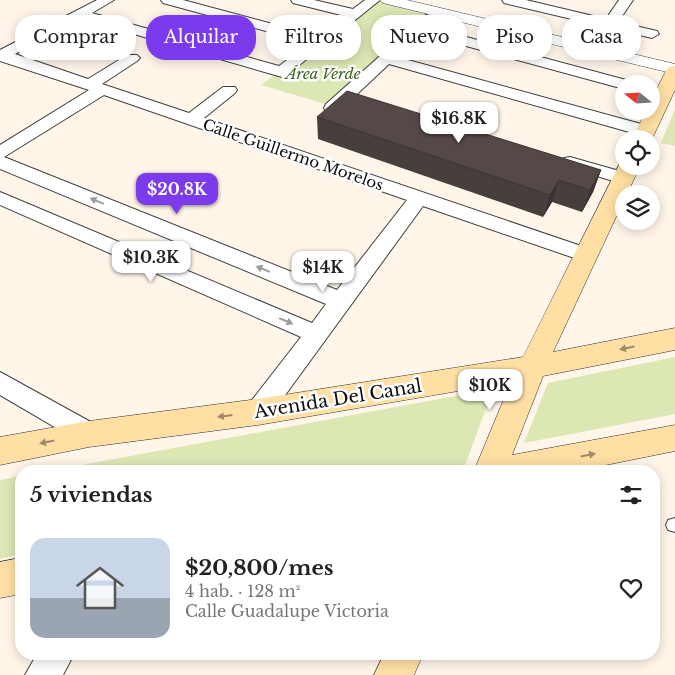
<!DOCTYPE html>
<html lang="es">
<head>
<meta charset="utf-8">
<style>
  :root { --surface:#fff; --page:#f6f6f6; --text:#222; --muted:#767676; --line:#e0e0e0; --accent:#7c3aed }
  body { margin:0; font-family:"Libre Baskerville",serif; background:var(--page); color:var(--text); height:100vh; display:flex; flex-direction:column; font-size:19px; white-space:nowrap }
  * { box-sizing:border-box; margin:0 }
  p { font-size:16px; color:var(--muted) }
  .icon { flex:none; width:28px; height:28px; fill:none; stroke:currentColor; stroke-width:2; stroke-linecap:round; stroke-linejoin:round }
  .map { position:relative; flex:1; overflow:hidden }
  .panel { position:absolute; left:15px; top:465px; width:645px; height:195px; display:flex; flex-direction:column; background:var(--surface); border-radius:20px; box-shadow:0 2px 12px #0003 }
  .panel>* { flex:none }
  .hud { position:absolute; left:15px; top:15px; width:645px; height:45px; display:flex; gap:10px }
  .needle { width:32px; rotate:288deg }
  .controls { position:absolute; left:615px; top:75px; display:grid; gap:10px }
  .controls a { display:grid; place-items:center; width:45px; height:45px; border-radius:50%; background:var(--surface); box-shadow:0 2px 12px #0003; font-size:25px }
  .price { position:absolute; translate:-50% -42px; padding:0 11px; border-radius:10px; background:#fff; color:#222; font-size:16px; line-height:32px; filter:drop-shadow(0 1px 2px #0008) }
  .price::after { content:''; position:absolute; left:50%; top:30px; width:15px; height:11px; margin-left:-8px; background:inherit; clip-path:polygon(0 0,100% 0,50% 100%) }
  .price.on { background:var(--accent); color:#fff }
  ul { padding:0; list-style:none }
  li { display:flex; align-items:center; gap:15px; height:125px; padding:0 15px }
  li+li { border-top:1px solid var(--line) }
  li span { display:grid; place-items:center; flex:none; width:140px; height:100px; border-radius:15px; color:#555 }
  li>.icon { margin-inline-start:auto }
  span .icon { width:60px; height:60px; fill:#fffc; stroke-width:1 }
  li b { font-size:21px }
  h2 { display:flex; justify-content:space-between; align-items:center; height:60px; padding:0 15px; font-size:21px }
  .pill { padding:0 18px; border-radius:20px; background:var(--surface); box-shadow:0 2px 12px #0003; font-size:18px; line-height:45px }
  .pill.on { background:var(--accent); color:#fff }
  .map>svg:first-child { display:block }
  .green { fill:#dce8b4 }
  .lines { fill:none; stroke-linecap:round; stroke-linejoin:round }
  .service-casing { stroke:#3e3e3e; stroke-width:2 }
  .minor-casing { stroke:#3e3e3e; stroke-width:2 }
  .tertiary-casing { stroke:#3e3e3e; stroke-width:1 }
  .secondary-casing { stroke:#2d2d2d; stroke-width:1 }
  .service { fill:#fff; fill-rule:evenodd }
  .minor { fill:#fff; fill-rule:evenodd }
  .tertiary { fill:#fff; fill-rule:evenodd }
  .secondary { fill:#ffdfa4; fill-rule:evenodd }
  .wall { fill:#483f3d }
  .shaded-wall { fill:#3b3332 }
  .building { fill:#544947; stroke:#3b3332 }
  .oneway { fill:#9d9d9d }
  .oneway2 { fill:#9d8a67 }
  .labels { text-anchor:middle; stroke-width:5; stroke-linejoin:round; paint-order:stroke }
  .far-park-label { font-size:15px; font-style:italic; fill:#3c621c; stroke:#fff }
  .far-street-label { font-size:15px; fill:#0b0b0b; stroke:#fff }
  .street-label { font-size:18px; fill:#0b0b0b; stroke:#fff }
</style>
</head>
<body>
<div class="map">
<svg width="675" height="675" viewBox="0 0 675 675">
  <rect width="100%" height="100%" fill="#fff5e9"/>
  <path class="green" d="M375 1 426 14 329 105 261 85Z
    M675 109V146L661 143Z
    M675 357V414L524 443 548 383Z
    M493 389 464 468 445 471H49Z
    M21 476V554L0 559V480Z"/>
  <g class="lines">
    <g class="service-casing">
      <path id="service" d="M675 518V532L668 530 666 525 668 520Z"/>
    </g>
    <g class="minor-casing">
      <path id="minor" d="M97 0H114L92 13 279 66 310 43 163 3 161 0H183L318 36 345 16 293 3 291 0H314L353 9 365 0H380L287 75 282 77 82 19 15 54 88 79 127 55H137L140 58 137 61 102 84 189 113 223 87H235L237 90 235 93 204 118 593 250 597 255 593 260 586 262 423 206 267 420 258 423 249 420 245 412 249 404 301 337 0 205V192L312 323 326 304 0 169V145L89 90 0 61V50ZM104 95 407 200 337 290 4 157Z
        M502 0H526L606 19 619 0H633L618 22 657 31 659 34 652 38 504 3Z
        M431 14 438 18 429 27 630 81 632 84H624V89L422 34 397 57 652 127 655 131 652 135H640L389 64 338 112H326L324 108 326 104 426 15Z
        M651 87 669 92 671 95 663 100 651 97Z
        M570 157 630 174 632 178 630 182 623 184 564 166 561 162 564 158Z
        M0 372 98 426 102 434 98 442 89 446 80 442 0 395Z
        M37 654H74L63 675H25Z"/>
    </g>
    <g class="tertiary-casing">
      <path id="tertiary" d="M380 0H407L675 64V74L383 3Z"/>
    </g>
    <g class="secondary-casing">
      <path id="secondary" d="M675 66V90L652 139H632L646 111H651V100L666 71 669 67Z
        M621 161H624V166H640L627 194H624V200L553 352 675 328V350L543 376 512 455 675 425V451L576 471H474L511 382 258 425 89 447 0 465V437L89 421 258 399 523 357Z
        M21 558V594L0 598V562Z
        M384 654H423L414 675H374Z"/>
    </g>
    <use href="#service" class="service"/>
    <use href="#minor" class="minor"/>
    <use href="#tertiary" class="tertiary"/>
    <use href="#secondary" class="secondary"/>
  </g>
  <path class="wall" d="M317 117 601 170 593 192 582 212 552 202 543 217 318 139Z"/>
  <path class="shaded-wall" d="M601 170 593 192 582 212 590 190Z
    M559 180 552 202 543 217 550 195Z"/>
  <path class="building" d="M347 91 601 170 590 190 559 180 550 195 317 117Z"/>
  <defs><path id="oneway-solid" d="M-6-.8H1V-3.2L6.5 0L1 3.2V.8H-6Z" transform="scale(1.25)"/></defs>
  <g class="oneway">
    <use href="#oneway-solid" transform="translate(97 201) rotate(-158)"/>
    <use href="#oneway-solid" transform="translate(263 269) rotate(-158)"/>
    <use href="#oneway-solid" transform="translate(286 321) rotate(23)"/>
  </g>
  <g class="oneway2">
    <use href="#oneway-solid" transform="translate(627 348) rotate(169)"/>
    <use href="#oneway-solid" transform="translate(225 416) rotate(173)"/>
    <use href="#oneway-solid" transform="translate(47 442) rotate(169)"/>
    <use href="#oneway-solid" transform="translate(588 455) rotate(-11)"/>
  </g>
  <g class="labels">
    <g class="far-park-label">
      <text x="323" y="79">Área Verde</text>
    </g>
    <g class="far-street-label">
      <text transform="translate(293 155) rotate(19)" y="5">Calle Guillermo Morelos</text>
    </g>
    <g class="street-label">
      <text transform="translate(338 399) rotate(-9)" y="6">Avenida Del Canal</text>
    </g>
  </g>
</svg>
<div class="controls">
<a><svg class="needle" viewBox="-14 -14 28 28"><path d="M0-13l5 13h-10z" fill="#e53935"/><path d="M0 13l5-13h-10z" fill="#767676"/></svg></a>
<a><svg class="icon" aria-label="locate" viewBox="0 0 24 24"><circle cx="12" cy="12" r="6"/><path d="M12 2v4M12 18v4M2 12h4M18 12h4"/></svg></a>
<a><svg class="icon" aria-label="layers" viewBox="0 0 24 24"><path d="M12 4l9 5-9 5-9-5zM3 14l9 5 9-5"/></svg></a>
</div>
<b class="price" style="left:459px;top:144px">$16.8K</b>
<b class="price on" style="left:177px;top:215px">$20.8K</b>
<b class="price" style="left:151px;top:283px">$10.3K</b>
<b class="price" style="left:323px;top:293px">$14K</b>
<b class="price" style="left:490px;top:411px">$10K</b>
<div class="hud">
<a class="pill">Comprar</a>
<a class="pill on">Alquilar</a>
<a class="pill">Filtros</a>
<a class="pill">Nuevo</a>
<a class="pill">Piso</a>
<a class="pill">Casa</a>
</div>
<section class="panel">
<h2>5 viviendas<svg class="icon" aria-label="filters" viewBox="0 0 24 24"><path d="M4 7h16M4 17h16"/><circle cx="9" cy="7" r="2"/><circle cx="15" cy="17" r="2"/></svg></h2>
<ul>
<li><span style="background:linear-gradient(#c9d6e8 60%,#9aa5b1 0)"><svg class="icon" aria-label="home" viewBox="0 0 24 24"><path d="M3 11l9-7 9 7M6 9v11h12V9"/></svg></span><div><b>$20,800/mes</b><p>4 hab. · 128 m²</p><p>Calle Guadalupe Victoria</p></div><svg class="icon" aria-label="heart" viewBox="0 0 24 24"><path d="M12 20l-8-8c-3-5 5-10 8-4 3-6 11-1 8 4z"/></svg></li>
</ul>
</section>
</div>
</body>
</html>
